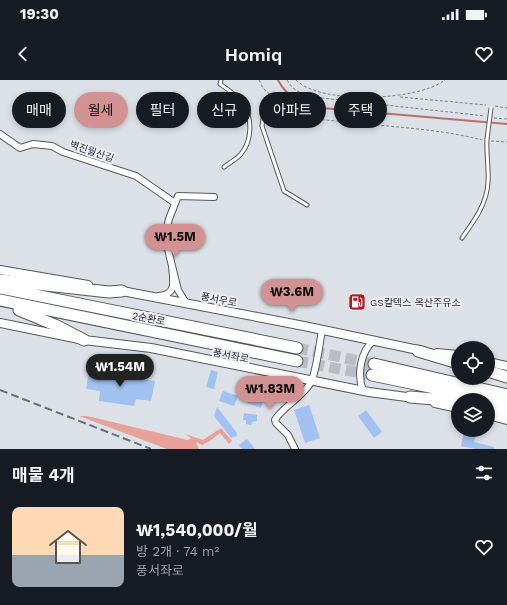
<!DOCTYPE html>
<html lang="ko">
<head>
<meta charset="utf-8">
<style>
  :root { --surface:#171b24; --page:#242831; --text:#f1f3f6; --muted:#9ea1a6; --line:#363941; --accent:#d29294 }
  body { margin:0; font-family:"Work Sans","Noto Sans KR",sans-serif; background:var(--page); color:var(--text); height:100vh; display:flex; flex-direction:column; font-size:15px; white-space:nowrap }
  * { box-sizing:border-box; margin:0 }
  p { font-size:13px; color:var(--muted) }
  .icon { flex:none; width:22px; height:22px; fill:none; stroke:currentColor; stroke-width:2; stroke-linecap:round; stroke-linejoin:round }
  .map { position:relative; height:369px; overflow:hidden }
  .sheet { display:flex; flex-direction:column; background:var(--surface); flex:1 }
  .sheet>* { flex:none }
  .hud { position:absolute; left:12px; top:12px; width:483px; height:36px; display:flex; gap:8px }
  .controls { position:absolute; left:451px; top:261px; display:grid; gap:8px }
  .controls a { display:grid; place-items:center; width:44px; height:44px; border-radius:50%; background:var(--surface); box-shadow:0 2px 6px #0003; font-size:20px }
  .price { position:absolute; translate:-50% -34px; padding:0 9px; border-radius:14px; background:var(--accent); color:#111; font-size:13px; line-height:26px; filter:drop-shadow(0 1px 2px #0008) }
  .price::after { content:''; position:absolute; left:50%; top:24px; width:12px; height:9px; margin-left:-6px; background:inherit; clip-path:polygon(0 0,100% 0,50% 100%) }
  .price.selected { background:#222; color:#fff }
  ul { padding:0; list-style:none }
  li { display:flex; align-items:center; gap:12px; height:100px; padding:0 12px }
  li+li { border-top:1px solid var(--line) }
  li span { display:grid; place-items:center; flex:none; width:112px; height:80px; border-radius:8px; color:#555 }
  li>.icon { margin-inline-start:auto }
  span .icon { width:48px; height:48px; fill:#fffc; stroke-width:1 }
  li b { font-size:17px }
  h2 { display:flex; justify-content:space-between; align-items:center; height:48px; padding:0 12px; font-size:17px }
  .pill { padding:0 14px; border-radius:18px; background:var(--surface); box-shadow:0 2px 6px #0003; font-size:14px; line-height:36px }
  .pill.selected { background:var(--accent); color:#111 }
  .status { display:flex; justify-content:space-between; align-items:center; height:28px; padding:0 20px; background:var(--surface); direction:ltr }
  .status svg { height:11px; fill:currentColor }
  header { display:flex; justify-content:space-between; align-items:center; height:52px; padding:0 12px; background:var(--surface); font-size:18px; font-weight:600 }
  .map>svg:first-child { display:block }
  .green { fill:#e7a198 }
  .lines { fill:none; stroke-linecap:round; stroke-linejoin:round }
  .stream { stroke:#b66f69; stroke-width:2 }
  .building { fill:#a1c1f0 }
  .highway-tunnel { stroke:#b9bdc3; stroke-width:11; stroke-dasharray:11 5.5; stroke-linecap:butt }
  .lane-casing { stroke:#55585e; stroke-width:5 }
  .street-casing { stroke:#55585e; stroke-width:8 }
  .secondary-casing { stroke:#55585e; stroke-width:10 }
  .highway-casing { stroke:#55585e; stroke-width:13 }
  .path { stroke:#7f8186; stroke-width:1; stroke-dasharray:3 2; stroke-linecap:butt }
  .lane { stroke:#fff; stroke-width:3 }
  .street { stroke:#fff; stroke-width:6 }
  .secondary { stroke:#fff; stroke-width:8 }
  .highway { stroke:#fff; stroke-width:11 }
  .rail { stroke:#6a6d71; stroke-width:2; stroke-dasharray:8 4; stroke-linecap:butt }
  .lane-bridge-casing { stroke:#55585e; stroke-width:5; stroke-linecap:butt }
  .lane-bridge { stroke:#fff; stroke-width:3 }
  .labels { text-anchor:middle; stroke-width:4; stroke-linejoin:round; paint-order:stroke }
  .street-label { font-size:10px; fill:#2e2f32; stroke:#eaeef4 }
  .poi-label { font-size:10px; fill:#2e2f32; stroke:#eaeef4; text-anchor:start }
</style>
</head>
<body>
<div class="status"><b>19:30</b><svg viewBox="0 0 49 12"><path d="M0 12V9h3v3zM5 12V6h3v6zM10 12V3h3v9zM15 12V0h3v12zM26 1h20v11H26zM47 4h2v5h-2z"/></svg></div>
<header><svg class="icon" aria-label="back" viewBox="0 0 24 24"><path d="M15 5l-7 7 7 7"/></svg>Homiq<svg class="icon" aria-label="heart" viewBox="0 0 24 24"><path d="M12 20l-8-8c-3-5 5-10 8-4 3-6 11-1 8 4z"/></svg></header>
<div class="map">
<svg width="507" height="369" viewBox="0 0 507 369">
  <rect width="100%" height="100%" fill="#dce1e7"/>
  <path class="green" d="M79 336H87L188 360 191 358 185 354 203 360 221 348 232 361 229 364 220 353 210 361 202 365 196 362 199 369H167Z"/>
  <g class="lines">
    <path class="stream" d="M278 0C288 19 302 24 322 28L507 44"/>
  </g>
  <path class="building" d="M89 290 155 301 151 321 136 319 134 326 99 321 100 311 86 309Z
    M211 290 218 292 214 309 206 307Z
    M250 302 261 305 265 311 264 318 261 328 247 323 252 310 247 308Z
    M223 311 238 316 234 326 219 321Z
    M309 325 320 358 305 363 294 330Z
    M217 327 237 353V356L231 358 214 336Z
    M366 330 382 352 374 358 358 336Z
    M244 333 257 335V341L252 342 251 345 246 344V340H243Z
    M464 350H477L474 362 494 367V369H476L461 366Z
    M247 359 255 369H242L239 365Z"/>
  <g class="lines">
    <path class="highway-tunnel" d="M297 268 374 284
      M297 281 372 295"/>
    <g class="lane-casing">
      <path id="lane" d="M221 0 220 4C229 10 237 16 243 24 253 38 252 61 241 74 237 79 229 83 224 87
        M284 27 279 33 268 34 263 39 262 46 284 111 307 125
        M462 158C474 141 487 124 488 102 489 88 486 73 487 59"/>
    </g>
    <g class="street-casing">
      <path id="street" d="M0 54 20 68 33 64 52 66 63 72 136 96 175 123
        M172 186 165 156 169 139 178 116 214 117
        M159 216C178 214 173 200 172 186L178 210 186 223
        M363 311C357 295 360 272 374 260
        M295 369 288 355 276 343 275 340C280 329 304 316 311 302 316 293 320 261 322 250"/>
    </g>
    <g class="secondary-casing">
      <path id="secondary" d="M0 190 88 205
        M117 210 304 246 423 271
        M0 243 84 260 151 268 369 312 414 318
        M437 273 458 275
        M488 282 507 286
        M435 323 458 328
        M488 335 507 340"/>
    </g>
    <g class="highway-casing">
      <path id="highway" d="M0 200 109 212 122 211
        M0 208 297 268
        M0 220 297 281
        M19 230 55 245 84 260
        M418 271 458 283
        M374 284 507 315
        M488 291 507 297
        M372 295 507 323
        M410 317 458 321
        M488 327 507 331"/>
    </g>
    <path class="path" d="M259 0 263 8 281 25
      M287 0C293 11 302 14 313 17L485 36
      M296 0C321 25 418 21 445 0
      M400 17 486 25
      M495 26 507 28
      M288 30C305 40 329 40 348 42 391 47 441 49 482 60
      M494 38 507 39
      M491 61 507 62"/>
    <use href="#lane" class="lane"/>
    <use href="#street" class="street"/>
    <use href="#secondary" class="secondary"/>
    <use href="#highway" class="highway"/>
    <path class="rail" d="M0 310 151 369"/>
    <g class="lane-bridge-casing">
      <path id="lane-bridge" d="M487 59 491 28"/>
    </g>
    <use href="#lane-bridge" class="lane-bridge"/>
  </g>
  <defs>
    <g id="fuel-square" transform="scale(0.9)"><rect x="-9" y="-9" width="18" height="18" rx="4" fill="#ad1b1d" stroke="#eaeef4"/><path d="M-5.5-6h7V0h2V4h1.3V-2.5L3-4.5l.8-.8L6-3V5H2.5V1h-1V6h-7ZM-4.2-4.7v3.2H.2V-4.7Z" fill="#fff"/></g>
  </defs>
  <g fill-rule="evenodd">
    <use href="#fuel-square" x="357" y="222"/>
  </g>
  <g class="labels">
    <g class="street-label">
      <text transform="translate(92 71) rotate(19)" y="4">벽진월산길</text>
      <text transform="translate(219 219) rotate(11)" y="4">풍서우로</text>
      <text transform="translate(149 238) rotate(11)" y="4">2순환로</text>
      <text transform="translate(231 275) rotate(11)" y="4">풍서좌로</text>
    </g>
    <g class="poi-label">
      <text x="370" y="226">GS칼텍스 옥산주유소</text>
    </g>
  </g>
</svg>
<div class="controls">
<a><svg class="icon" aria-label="locate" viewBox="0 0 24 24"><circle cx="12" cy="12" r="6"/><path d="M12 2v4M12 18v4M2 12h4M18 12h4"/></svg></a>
<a><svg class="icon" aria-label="layers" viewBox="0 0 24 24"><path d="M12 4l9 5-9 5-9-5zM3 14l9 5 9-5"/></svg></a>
</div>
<b class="price" style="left:175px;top:178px">₩1.5M</b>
<b class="price" style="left:292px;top:233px">₩3.6M</b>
<b class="price selected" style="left:120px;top:308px">₩1.54M</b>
<b class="price" style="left:270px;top:330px">₩1.83M</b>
<div class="hud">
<a class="pill">매매</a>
<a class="pill selected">월세</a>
<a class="pill">필터</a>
<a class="pill">신규</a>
<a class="pill">아파트</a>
<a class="pill">주택</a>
</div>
</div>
<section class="sheet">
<h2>매물 4개<svg class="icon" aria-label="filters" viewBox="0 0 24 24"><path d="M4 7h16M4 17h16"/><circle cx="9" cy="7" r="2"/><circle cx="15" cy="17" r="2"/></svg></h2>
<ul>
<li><span style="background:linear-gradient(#ffd9b3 60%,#9aa5b1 0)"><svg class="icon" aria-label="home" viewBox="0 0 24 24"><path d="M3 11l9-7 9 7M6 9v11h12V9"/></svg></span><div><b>₩1,540,000/월</b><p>방 2개 · 74 m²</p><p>풍서좌로</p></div><svg class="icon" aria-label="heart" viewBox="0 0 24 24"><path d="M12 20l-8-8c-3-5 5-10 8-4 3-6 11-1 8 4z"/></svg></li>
</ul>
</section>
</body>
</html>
